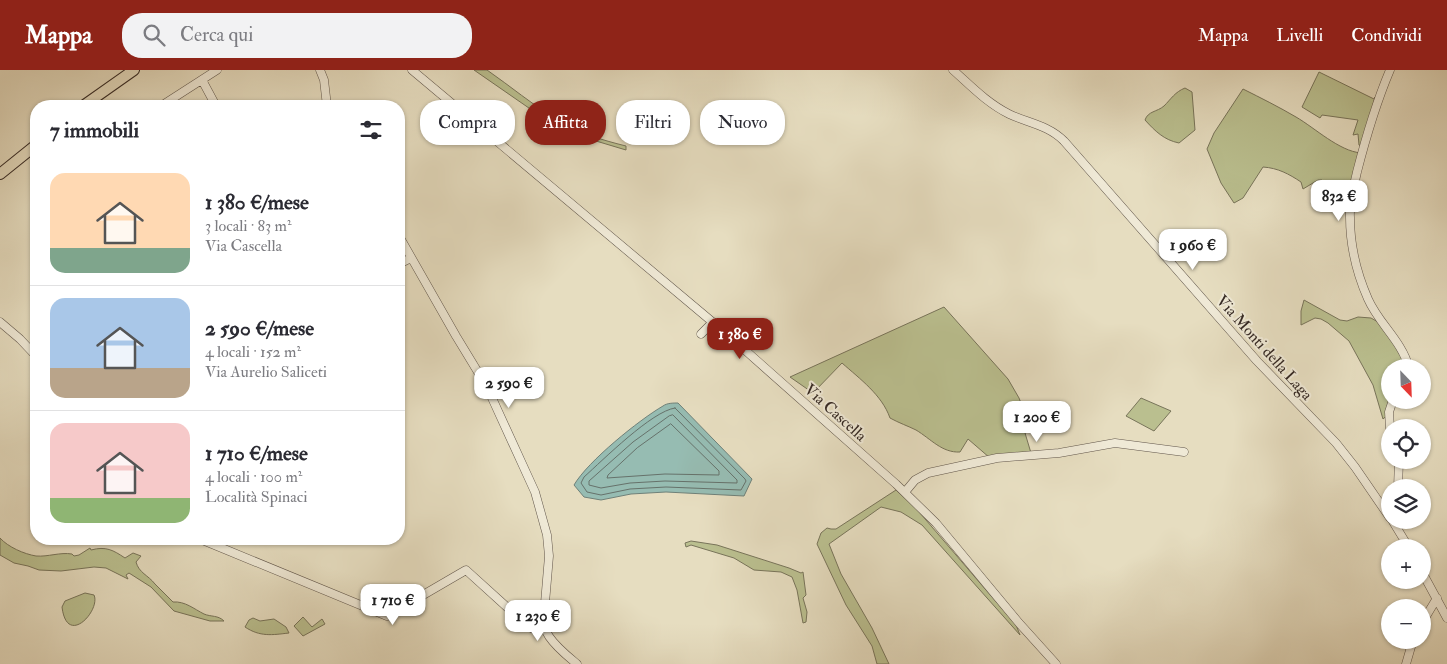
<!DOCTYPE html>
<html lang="it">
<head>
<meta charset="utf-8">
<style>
  :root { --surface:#fff; --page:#f2f2f3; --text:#2b2b33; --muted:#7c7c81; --line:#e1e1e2; --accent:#8f2418 }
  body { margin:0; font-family:"IM FELL Double Pica",serif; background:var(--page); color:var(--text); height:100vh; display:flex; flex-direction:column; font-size:19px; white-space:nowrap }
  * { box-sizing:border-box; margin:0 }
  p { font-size:16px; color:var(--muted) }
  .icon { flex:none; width:28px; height:28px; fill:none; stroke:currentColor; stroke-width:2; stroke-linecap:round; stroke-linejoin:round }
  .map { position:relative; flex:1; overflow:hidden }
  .details { position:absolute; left:30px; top:30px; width:375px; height:445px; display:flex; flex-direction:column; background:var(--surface); border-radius:20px; box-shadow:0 1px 4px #0004 }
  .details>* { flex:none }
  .top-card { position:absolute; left:420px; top:30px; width:475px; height:45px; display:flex; gap:10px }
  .needle { width:32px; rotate:157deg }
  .tools { position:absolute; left:1381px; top:289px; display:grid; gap:10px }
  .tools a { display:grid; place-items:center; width:50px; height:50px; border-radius:50%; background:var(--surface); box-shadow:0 1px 4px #0004; font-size:25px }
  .price { position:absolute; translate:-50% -42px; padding:0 11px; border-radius:10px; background:#fff; color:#222; font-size:16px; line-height:32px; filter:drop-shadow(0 1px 2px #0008) }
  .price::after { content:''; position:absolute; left:50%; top:30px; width:15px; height:11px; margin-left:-8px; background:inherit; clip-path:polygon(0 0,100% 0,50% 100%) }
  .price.selected { background:var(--accent); color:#fff }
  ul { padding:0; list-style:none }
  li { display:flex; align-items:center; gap:15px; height:125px; padding:0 20px }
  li+li { border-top:1px solid var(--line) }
  li span { display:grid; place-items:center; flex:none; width:140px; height:100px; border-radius:15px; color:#555 }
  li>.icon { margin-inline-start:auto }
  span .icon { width:60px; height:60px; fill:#fffc; stroke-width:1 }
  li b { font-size:21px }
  h2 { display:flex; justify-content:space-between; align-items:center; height:60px; padding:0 20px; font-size:21px }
  .chip { padding:0 18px; border-radius:20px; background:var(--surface); box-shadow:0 1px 4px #0004; font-size:18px; line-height:45px }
  .chip.selected { background:var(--accent); color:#fff }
  header { display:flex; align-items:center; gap:30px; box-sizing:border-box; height:70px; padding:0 25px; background:var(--accent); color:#fff }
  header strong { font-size:24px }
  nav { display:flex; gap:28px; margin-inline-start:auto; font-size:18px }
  .search { width:350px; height:45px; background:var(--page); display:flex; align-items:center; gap:12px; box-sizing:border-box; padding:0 18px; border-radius:20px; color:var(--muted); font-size:19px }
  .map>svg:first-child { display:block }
  .green { fill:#babf8f; stroke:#78745a }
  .water { fill:#96bcb2; stroke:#6f8179 }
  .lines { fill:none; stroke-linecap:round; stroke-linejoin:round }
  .shore { stroke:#66726b; stroke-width:1 }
  .minor-casing { stroke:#61564b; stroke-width:9 }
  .major-casing { stroke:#352924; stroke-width:12 }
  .minor { stroke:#efe9d6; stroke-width:8 }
  .major { stroke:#e6ddc0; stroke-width:10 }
  .labels { text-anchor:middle; stroke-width:4; stroke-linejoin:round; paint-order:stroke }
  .street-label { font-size:16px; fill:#352924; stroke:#efe9d6 }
</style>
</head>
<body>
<header>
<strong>Mappa</strong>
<div class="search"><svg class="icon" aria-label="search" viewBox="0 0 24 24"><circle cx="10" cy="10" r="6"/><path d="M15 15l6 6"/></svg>Cerca qui</div>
<nav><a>Mappa</a><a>Livelli</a><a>Condividi</a></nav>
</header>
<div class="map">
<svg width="1447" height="594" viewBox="0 0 1447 594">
  <rect width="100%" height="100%" fill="#e6ddc0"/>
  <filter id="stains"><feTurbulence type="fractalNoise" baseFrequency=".004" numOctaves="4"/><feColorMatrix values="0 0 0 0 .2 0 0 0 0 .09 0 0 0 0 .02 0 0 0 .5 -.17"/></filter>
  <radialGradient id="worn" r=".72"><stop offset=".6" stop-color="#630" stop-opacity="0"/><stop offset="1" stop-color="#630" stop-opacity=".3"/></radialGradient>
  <path class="green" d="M474 0H487C510 16 533 35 557 50 578 63 602 70 626 76V80L586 68 552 54Z
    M1319 2 1374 29 1375 27 1363 77 1359 75 1358 64 1353 65 1358 50 1322 45 1320 48 1302 37Z
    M1185 18 1192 22 1195 60 1179 73C1164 70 1155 61 1145 50 1148 41 1157 42 1164 36 1171 29 1175 22 1185 18Z
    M1243 19C1261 28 1279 37 1296 47 1315 58 1339 81 1361 83L1349 139 1328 119 1322 110H1318L1303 119 1301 112C1289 104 1278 98 1263 97L1243 128 1234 133 1221 113 1207 79 1214 63Z
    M1304 230 1340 250 1347 251 1358 247 1371 248 1378 252 1393 267 1408 297 1390 298V330H1399L1391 342 1383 349 1373 315 1349 271 1328 253 1321 249 1315 248 1301 255V241Z
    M944 237 1008 309 1019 328 1032 361 1025 363 1031 383 990 388 968 369 960 382C942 383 931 369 916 360 908 356 899 353 890 348 882 325 860 309 842 293L813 323 790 307Z
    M1141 328 1171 341 1154 361 1126 346Z
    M896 420 914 436 1016 555 1020 565 922 455 901 442 881 437 829 474 841 504 872 558 889 594H877L872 576 846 535 817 474 821 463 827 458 831 459H836Z
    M0 468C8 477 24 484 36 486 48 487 60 482 72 484L74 486 79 485 90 478 91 480C106 476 113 480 125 488L133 483 141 486 136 492C139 503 148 505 155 514 161 520 167 526 173 532 185 531 194 539 204 544 211 547 218 545 224 551H210L174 541 151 517 129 503 126 505 128 509 106 498 94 497 61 501 39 500 28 496 14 493 0 485Z
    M691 471 717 475 789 498 801 503 803 502 806 525 803 528 807 542 806 552 803 553 797 520 792 507 781 502 754 500 734 488 691 475 686 477 685 473Z
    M85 523 94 525C101 540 67 578 62 537L65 531Z
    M303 547 312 557 322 549 325 554 303 566 294 556Z
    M253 548 260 551 274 549 286 557 289 563C272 565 260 567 245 557L249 550Z"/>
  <path class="water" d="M678 333 752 409 744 426 666 422 631 424 601 430 584 427 574 415C588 391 639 350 663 336 667 333 673 333 678 333Z"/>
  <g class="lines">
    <path class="shore" d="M675 338 745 409 746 411 741 420 666 417 630 419 601 425 587 422 581 413 584 407C603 390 652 341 675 338Z
      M673 345 737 410V413L665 411 630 413 601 418 589 415V411L633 372 669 346Z
      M671 354 719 401V405L665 404 607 408 608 405 637 378Z"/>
    <g class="minor-casing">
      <path id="minor" d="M320 0 324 10 327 36
        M412 0 728 265 896 414 936 453 1019 553 1056 594
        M953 0C971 16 987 33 1009 44 1028 53 1048 55 1064 71L1257 291 1336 373 1355 397 1390 448
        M1390 0C1376 33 1366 67 1357 102 1354 116 1349 132 1350 147 1350 175 1357 204 1368 229 1379 254 1402 271 1409 298
        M202 10 216 36
        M161 36 217 0
        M399 166 456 266 487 317 535 422 547 465 549 486 545 533C534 560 559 579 577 594
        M399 194 411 188
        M0 252 20 269 36 286
        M701 264 713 252
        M1390 358 1389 342 1393 330
        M1398 418 1399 390
        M905 422 915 410 928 403 997 388 1059 383 1115 373 1184 382
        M1392 450 1409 478
        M200 469 387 546 466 500 529 557 534 559 540 541
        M1422 502 1447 548
        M1422 553 1437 528
        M1406 594 1413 570"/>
    </g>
    <g class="major-casing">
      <path id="major" d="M83 36 134 0
        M0 104 36 75"/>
    </g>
    <use href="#minor" class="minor"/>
    <use href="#major" class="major"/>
  </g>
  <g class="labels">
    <g class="street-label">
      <text transform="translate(1265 277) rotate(48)" y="6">Via Monti della Laga</text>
      <text transform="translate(836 342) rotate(42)" y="6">Via Cascella</text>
    </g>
  </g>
  <rect width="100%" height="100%" filter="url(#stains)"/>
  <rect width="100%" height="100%" fill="url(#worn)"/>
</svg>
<div class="tools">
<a><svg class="needle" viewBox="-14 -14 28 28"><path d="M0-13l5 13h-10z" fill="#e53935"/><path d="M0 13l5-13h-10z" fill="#7c7c81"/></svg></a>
<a><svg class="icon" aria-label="locate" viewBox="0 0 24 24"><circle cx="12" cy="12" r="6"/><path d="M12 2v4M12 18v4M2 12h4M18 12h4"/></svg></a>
<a><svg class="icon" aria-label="layers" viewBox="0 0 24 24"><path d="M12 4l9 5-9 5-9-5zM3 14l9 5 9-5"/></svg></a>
<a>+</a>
<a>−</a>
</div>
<b class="price" style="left:1339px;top:152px">832 €</b>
<b class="price" style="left:1193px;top:201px">1 960 €</b>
<b class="price selected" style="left:740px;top:290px">1 380 €</b>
<b class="price" style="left:509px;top:339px">2 590 €</b>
<b class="price" style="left:1037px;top:373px">1 200 €</b>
<b class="price" style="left:393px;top:556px">1 710 €</b>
<b class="price" style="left:538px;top:572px">1 230 €</b>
<div class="top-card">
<a class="chip">Compra</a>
<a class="chip selected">Affitta</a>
<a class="chip">Filtri</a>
<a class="chip">Nuovo</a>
</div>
<section class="details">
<h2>7 immobili<svg class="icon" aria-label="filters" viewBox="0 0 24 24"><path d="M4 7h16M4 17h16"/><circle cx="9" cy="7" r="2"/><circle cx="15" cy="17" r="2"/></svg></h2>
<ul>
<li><span style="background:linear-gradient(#ffd9b3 75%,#7fa58c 0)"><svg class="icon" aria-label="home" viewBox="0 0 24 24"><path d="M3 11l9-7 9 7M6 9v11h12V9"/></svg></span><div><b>1 380 €/mese</b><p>3 locali · 83 m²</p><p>Via Cascella</p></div></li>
<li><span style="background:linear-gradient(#a9c7e8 70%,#b9a48a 0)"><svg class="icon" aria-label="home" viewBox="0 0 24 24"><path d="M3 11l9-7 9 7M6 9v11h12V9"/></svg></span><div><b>2 590 €/mese</b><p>4 locali · 152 m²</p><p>Via Aurelio Saliceti</p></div></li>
<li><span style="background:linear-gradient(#f6c9c9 75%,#8fb573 0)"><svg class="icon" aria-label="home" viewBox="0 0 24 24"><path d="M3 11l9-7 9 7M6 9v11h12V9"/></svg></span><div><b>1 710 €/mese</b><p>4 locali · 100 m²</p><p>Località Spinaci</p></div></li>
</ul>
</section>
</div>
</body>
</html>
